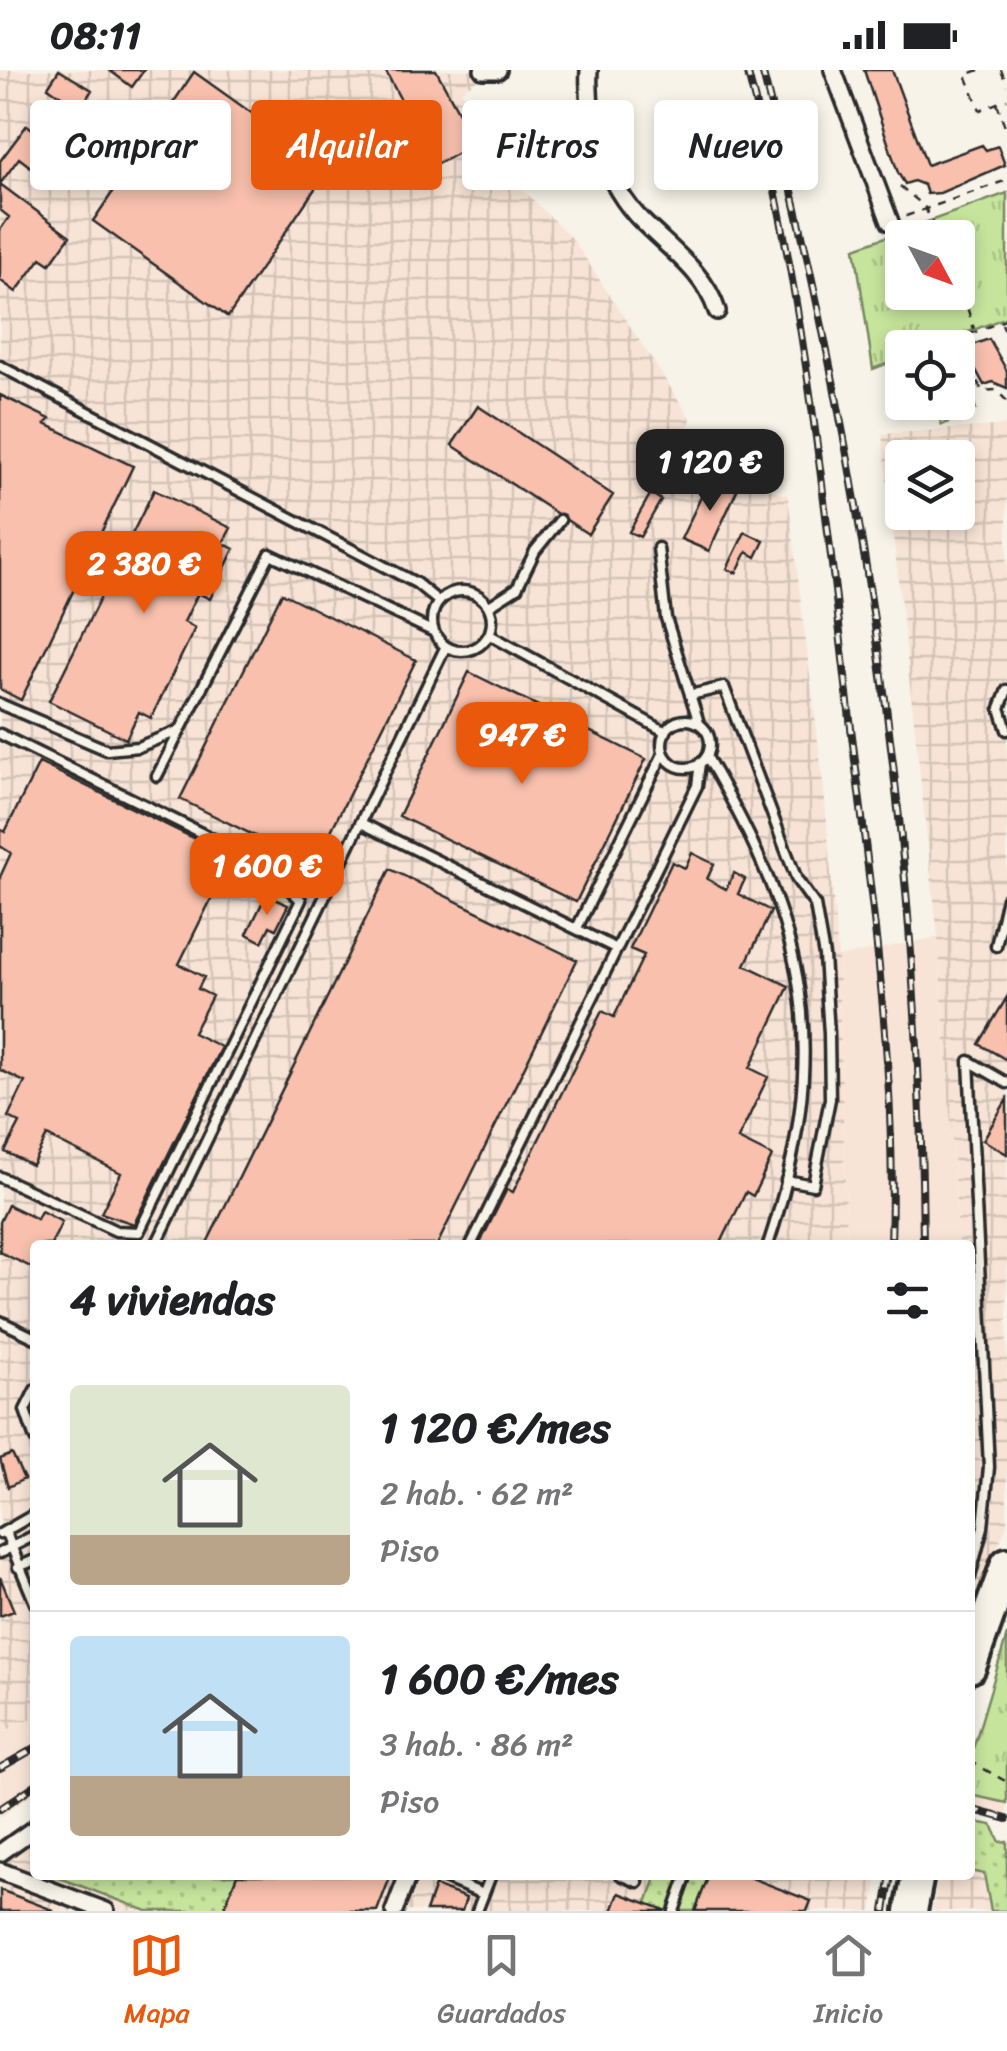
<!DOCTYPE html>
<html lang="es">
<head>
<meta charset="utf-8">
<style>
  :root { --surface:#fff; --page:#f2f2f2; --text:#202124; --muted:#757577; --line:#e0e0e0; --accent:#ea580c }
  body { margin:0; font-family:Sriracha,sans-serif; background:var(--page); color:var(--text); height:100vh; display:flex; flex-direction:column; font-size:38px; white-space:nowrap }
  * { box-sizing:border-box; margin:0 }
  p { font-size:32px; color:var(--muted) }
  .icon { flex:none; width:55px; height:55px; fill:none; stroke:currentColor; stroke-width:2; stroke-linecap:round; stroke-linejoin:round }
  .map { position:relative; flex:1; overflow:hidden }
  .panel { position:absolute; left:30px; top:1170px; width:945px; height:640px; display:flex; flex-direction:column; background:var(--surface); border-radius:10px; box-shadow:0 5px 15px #0003 }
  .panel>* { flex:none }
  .guide { position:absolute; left:30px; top:30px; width:948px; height:90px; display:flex; gap:20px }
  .needle { width:65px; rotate:131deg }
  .tools { position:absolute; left:885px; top:150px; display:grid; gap:20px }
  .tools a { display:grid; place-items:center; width:90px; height:90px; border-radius:10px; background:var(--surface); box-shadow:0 5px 15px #0003; font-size:50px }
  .price { position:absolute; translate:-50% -85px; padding:0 22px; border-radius:20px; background:var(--accent); color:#fff; font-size:32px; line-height:65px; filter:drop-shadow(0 2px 5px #0008) }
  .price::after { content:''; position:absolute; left:50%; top:60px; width:30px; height:22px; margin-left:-15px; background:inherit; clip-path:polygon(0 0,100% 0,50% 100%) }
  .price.selected { background:#222; color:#fff }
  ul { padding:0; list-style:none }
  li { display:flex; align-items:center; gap:30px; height:250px; padding:0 40px }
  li+li { border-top:2px solid var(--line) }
  li span { display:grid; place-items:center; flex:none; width:280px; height:200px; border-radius:10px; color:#555 }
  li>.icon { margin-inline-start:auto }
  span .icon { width:120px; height:120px; fill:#fffc; stroke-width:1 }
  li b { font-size:42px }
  h2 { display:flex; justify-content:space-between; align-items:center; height:120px; padding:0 40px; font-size:42px }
  .tag { padding:0 35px; border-radius:10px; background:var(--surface); box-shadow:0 5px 15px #0003; font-size:35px; line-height:90px }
  .tag.selected { background:var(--accent); color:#fff }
  .status { display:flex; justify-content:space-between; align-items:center; height:70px; padding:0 50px; background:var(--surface); direction:ltr }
  .status svg { height:28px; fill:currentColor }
  .tab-bar { display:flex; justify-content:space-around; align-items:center; height:140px; border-top:2px solid var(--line); background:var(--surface); font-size:28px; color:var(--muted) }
  .tab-bar a { display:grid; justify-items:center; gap:5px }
  .tab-bar .selected { color:var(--accent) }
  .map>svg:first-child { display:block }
  .built { fill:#f7e4d6 }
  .industrial { fill:url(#industrial-grid); fill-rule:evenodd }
  .grass { fill:url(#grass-dots); stroke:#788864; stroke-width:2.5 }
  .park { fill:url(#park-tufts); stroke:#788864; stroke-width:2.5; fill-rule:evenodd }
  .pitch { fill:#c6e49c; stroke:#788864; stroke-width:2.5 }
  .building { fill:#f8c0ad; stroke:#2b2b2b; stroke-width:2.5 }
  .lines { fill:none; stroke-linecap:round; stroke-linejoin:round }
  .lane-casing { stroke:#2b2b2b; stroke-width:15 }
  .street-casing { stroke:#2b2b2b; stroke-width:22 }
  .highway-casing { stroke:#2b2b2b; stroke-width:38 }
  .path { stroke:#2b2b2b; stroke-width:2.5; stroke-dasharray:8 8; stroke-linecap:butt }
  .lane { stroke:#f7f3e8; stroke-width:8 }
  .street { stroke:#f7f3e8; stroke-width:15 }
  .highway { stroke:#f7f3e8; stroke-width:30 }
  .rail-casing { stroke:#2b2b2b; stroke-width:8 }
  .rail { stroke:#f7f3e8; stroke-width:4; stroke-dasharray:11; stroke-linecap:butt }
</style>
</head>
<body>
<div class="status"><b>08:11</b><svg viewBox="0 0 49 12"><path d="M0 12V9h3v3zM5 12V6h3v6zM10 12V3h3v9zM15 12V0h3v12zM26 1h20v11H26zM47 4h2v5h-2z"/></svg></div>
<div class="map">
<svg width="1007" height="1841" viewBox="0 0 1007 1841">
  <defs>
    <pattern id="industrial-grid" width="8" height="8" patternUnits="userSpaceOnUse" patternTransform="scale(2.5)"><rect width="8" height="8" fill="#f7e4d6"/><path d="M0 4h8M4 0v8" fill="none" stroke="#d4c4b8"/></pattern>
    <pattern id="grass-dots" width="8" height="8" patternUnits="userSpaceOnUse" patternTransform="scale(2.5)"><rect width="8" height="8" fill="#c6e49c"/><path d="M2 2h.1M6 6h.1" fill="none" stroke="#aac487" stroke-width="1.8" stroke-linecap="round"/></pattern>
    <pattern id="park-tufts" width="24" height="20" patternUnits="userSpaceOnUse" patternTransform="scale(2.5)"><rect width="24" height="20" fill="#c6e49c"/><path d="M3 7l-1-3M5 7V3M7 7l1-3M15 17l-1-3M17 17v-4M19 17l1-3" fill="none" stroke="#aac487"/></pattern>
  </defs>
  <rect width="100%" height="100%" fill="#f7f3e8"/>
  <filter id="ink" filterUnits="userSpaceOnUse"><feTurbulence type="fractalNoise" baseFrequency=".01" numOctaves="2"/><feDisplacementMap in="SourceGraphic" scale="20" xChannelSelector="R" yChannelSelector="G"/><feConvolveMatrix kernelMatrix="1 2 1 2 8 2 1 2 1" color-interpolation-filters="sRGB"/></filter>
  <g filter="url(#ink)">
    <path class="built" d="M938 867 959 1175H847L838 887Z
      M35 1647V1722L0 1747V1663Z
      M970 1725 1007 1733V1752L970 1744Z"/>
    <path class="industrial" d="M0 0H491L461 21 477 57 497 94 574 171 691 349 677 382 788 426 824 720 838 887 847 1175H35V1647L0 1663Z
      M1007 355V1455L970 1542V1175H959L938 867 882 364ZM902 388H958V442H902Z
      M35 1743V1805H878L872 1841H0V1769Z
      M970 1801 983 1804 991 1841H932L939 1805H970Z"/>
    <path class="grass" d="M970 1751 992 1755 1000 1772 1007 1771V1841H991L984 1804 970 1801Z
      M52 1805H237L223 1841H147Z
      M657 1805H709L695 1841H644Z"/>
    <path class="park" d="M1007 123V247L930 277 902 278V288L873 299 855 178ZM902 168H958V222H902Z
      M1007 1565V1733L970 1725V1689Z"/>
    <path class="pitch" d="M958 290 976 339 942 355 933 333 958 332Z"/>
    <path class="building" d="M59 0 92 20 80 39 48 17Z
      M109 0H144L132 17Z
      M385 0H436L476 74 435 95Z
      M864 0H892L927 95 982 75 986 80 998 76 1005 95 940 123 927 124 924 115 914 111 905 114 898 103Z
      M194 2 329 98 228 247 93 151Z
      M27 55 64 83 45 108 19 88 0 114V91Z
      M582 61 579 112 564 111 566 62Z
      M0 114 70 166 50 194 41 188 16 222 0 210V160L9 147 0 140Z
      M989 269 1007 301V318L993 312 984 315 970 289 969 276Z
      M0 325 50 349 45 354 133 396 21 630 0 619Z
      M478 336 613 425 588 464 452 375Z
      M693 389 712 396 704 414 685 405Z
      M711 406 738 418 709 481 681 469Z
      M154 420 231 458 223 473 234 479 210 529 198 523 184 552 195 558 151 648 139 642 126 669 49 631Z
      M651 423 661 430 640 467 629 462Z
      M745 462 764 471 756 487 747 482 736 503 727 499Z
      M282 523 416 590 314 795 180 729Z
      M469 602 646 689 576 832 399 746Z
      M39 693 232 787 179 894 204 907 198 919 212 926 193 963 221 977 134 1154 101 1143 121 1103 47 1066 32 1095 5 1082 20 1053 8 1047 25 1012 0 1000V807L11 783 0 776V759L5 762Z
      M692 783 714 794 707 809 726 819 734 803 745 809 738 824 771 841 745 895 789 916 750 998 768 1007 738 1069 772 1086 753 1126 746 1122 720 1175H479L507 1119 513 1122 602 941 614 947 644 885 630 879 672 792 685 798Z
      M390 799 577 890 437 1175H206Z
      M266 825 288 835 276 859 270 856 262 872 247 864Z
      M1007 927V990L979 974Z
      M1007 1029V1084L983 1070Z
      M8 1135 37 1149 41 1141 62 1152 51 1175H35V1199L0 1182V1152Z
      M12 1384 24 1409 8 1417 0 1389Z
      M0 1507 14 1541 0 1546Z
      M237 1805H391L377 1841H223Z
      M709 1805H744L811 1831 807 1841H695Z
      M435 1816 466 1828 462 1841H426Z
      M0 1820 53 1840V1841H0Z
      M619 1823 665 1840 664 1841H612Z"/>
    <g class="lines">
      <g class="lane-casing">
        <path id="lane" d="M0 296 416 513 438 531
          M658 478 666 548 699 653
          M432 551a30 30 0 1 1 60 0a30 30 0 1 1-60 0Z
          M489 536 517 518 535 481 560 450
          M490 565 666 662
          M1007 620 1000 638 1007 660
          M690 625 724 617 797 810 815 835 824 886 829 964 830 1029 813 1115 786 1110
          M0 634 107 680 138 677 178 661
          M662 674a24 24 0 1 1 48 0a24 24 0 1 1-48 0Z
          M0 664 260 792 301 830 139 1162 116 1161 0 1107
          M707 687C809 861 832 980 768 1175
          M157 706 270 484 432 561
          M361 753 615 878
          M577 858 663 684
          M996 876 1007 828
          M156 1175 445 578
          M471 1175 697 716 700 693
          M0 1251 35 1268
          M35 1320 25 1340 35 1369
          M5 1461 35 1533
          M0 1464 35 1444
          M0 1483 35 1465
          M18 1497 35 1490
          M970 1507 983 1457 989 1397 969 991 1007 1013
          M437 1805 483 1824
          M621 1805 638 1812
          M477 1841 491 1805
          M674 1841 687 1805"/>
      </g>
      <g class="street-casing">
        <path id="street" d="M483 0H498
          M589 0C586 51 605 115 643 152 671 180 705 203 717 241
          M833 0 890 152
          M0 1783 35 1758
          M0 1801 106 1841
          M394 1841 408 1805"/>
      </g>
      <g class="highway-casing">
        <path id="highway" d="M970 1597 1007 1494
          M911 1841 918 1805"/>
      </g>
      <path class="path" d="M979 0 966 5 980 40 1007 29
        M1001 0 1007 15
        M997 33 1007 63
        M900 116 924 136 940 168
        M906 146 1007 110
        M958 209 974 259
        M1007 249 963 267 961 276 982 321 996 320 1007 331
        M1002 254 1007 267
        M970 1691 1007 1712"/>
      <use href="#lane" class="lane"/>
      <use href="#street" class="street"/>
      <use href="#highway" class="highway"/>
      <g class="rail-casing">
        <path id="rail" d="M747 0C802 209 824 426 849 641 870 818 897 996 891 1175
          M762 0C862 385 920 776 923 1175
          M0 1698 35 1678
          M0 1739 35 1715
          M970 1739 1007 1749
          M885 1841 891 1805"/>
      </g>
      <use href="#rail" class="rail"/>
    </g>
  </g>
</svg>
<div class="tools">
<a><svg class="needle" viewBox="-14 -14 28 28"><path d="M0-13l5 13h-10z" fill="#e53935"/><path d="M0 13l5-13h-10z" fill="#757577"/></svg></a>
<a><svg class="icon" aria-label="locate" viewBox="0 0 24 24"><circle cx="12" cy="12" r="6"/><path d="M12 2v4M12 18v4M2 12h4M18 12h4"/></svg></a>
<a><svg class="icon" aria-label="layers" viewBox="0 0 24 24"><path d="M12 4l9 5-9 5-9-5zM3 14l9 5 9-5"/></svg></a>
</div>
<b class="price selected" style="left:710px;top:444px">1 120 €</b>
<b class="price" style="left:144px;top:546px">2 380 €</b>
<b class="price" style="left:522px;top:717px">947 €</b>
<b class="price" style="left:267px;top:848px">1 600 €</b>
<div class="guide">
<a class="tag">Comprar</a>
<a class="tag selected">Alquilar</a>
<a class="tag">Filtros</a>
<a class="tag">Nuevo</a>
</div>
<section class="panel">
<h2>4 viviendas<svg class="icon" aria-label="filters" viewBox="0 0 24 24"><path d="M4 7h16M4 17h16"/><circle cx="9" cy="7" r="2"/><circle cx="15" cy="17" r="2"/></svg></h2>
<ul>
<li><span style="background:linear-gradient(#dfe7d0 75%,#b9a48a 0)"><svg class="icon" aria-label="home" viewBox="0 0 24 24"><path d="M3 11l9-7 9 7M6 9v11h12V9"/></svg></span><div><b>1 120 €/mes</b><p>2 hab. · 62 m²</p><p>Piso</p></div></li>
<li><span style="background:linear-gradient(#bfe0f5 70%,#b9a48a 0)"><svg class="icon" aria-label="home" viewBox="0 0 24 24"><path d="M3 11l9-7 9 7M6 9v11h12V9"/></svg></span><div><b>1 600 €/mes</b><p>3 hab. · 86 m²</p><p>Piso</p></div></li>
</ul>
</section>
</div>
<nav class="tab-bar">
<a class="selected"><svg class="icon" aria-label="map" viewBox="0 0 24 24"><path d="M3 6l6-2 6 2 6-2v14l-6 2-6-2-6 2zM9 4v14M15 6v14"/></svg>Mapa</a>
<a><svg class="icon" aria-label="saved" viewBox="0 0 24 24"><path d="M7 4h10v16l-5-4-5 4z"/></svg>Guardados</a>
<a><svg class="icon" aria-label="home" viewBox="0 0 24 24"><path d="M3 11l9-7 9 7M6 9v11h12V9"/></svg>Inicio</a>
</nav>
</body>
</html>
